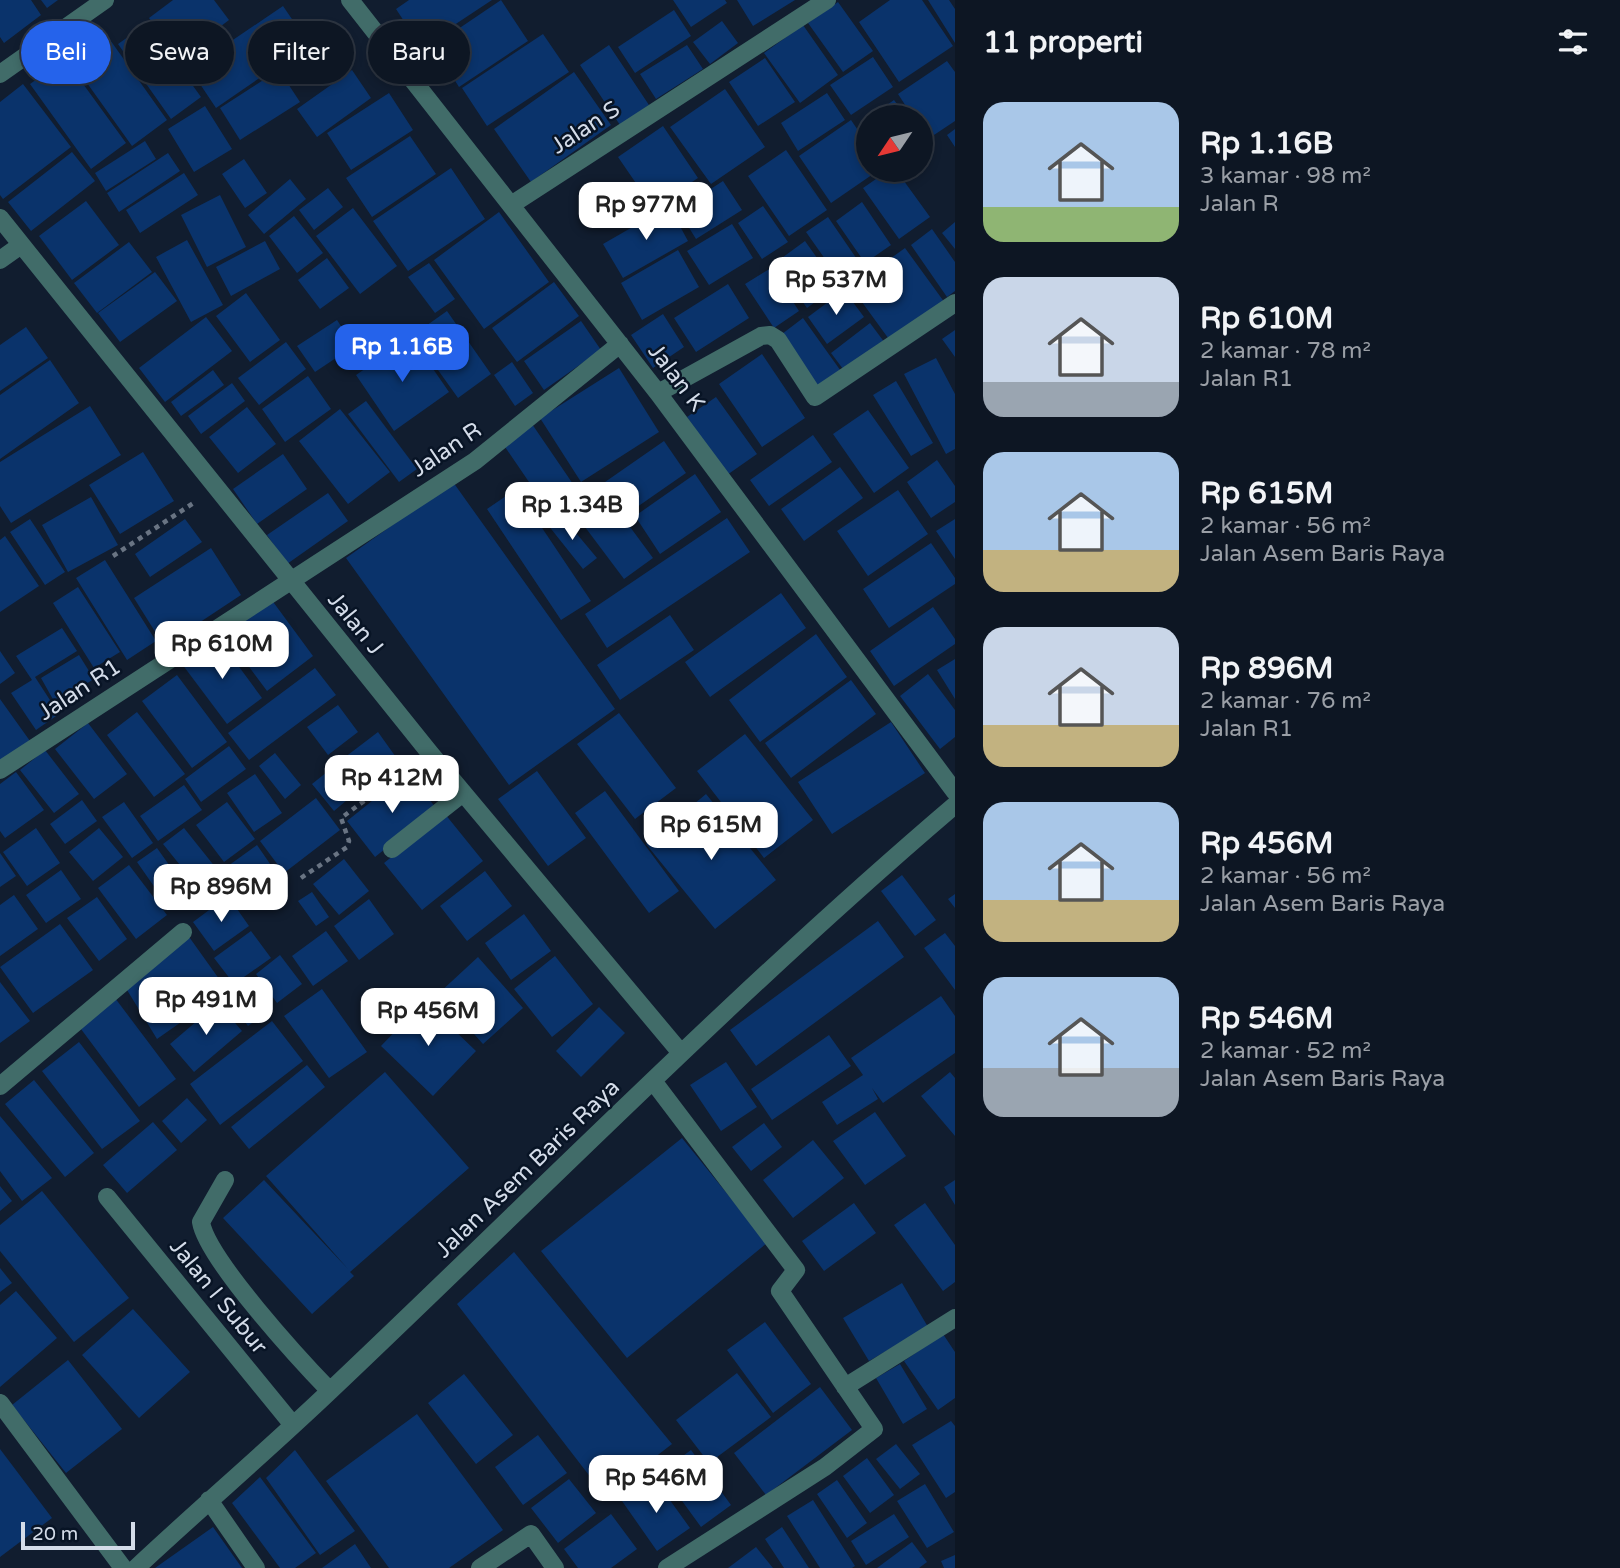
<!DOCTYPE html>
<html lang="id">
<head>
<meta charset="utf-8">
<style>
  :root { --surface:#0d1623; --page:#161f2b; --text:#f1f3f6; --muted:#9a9fa6; --line:#2d3541; --accent:#2563eb }
  body { margin:0; font-family:"Varela Round",sans-serif; background:var(--page); color:var(--text); height:100vh; display:flex; flex-direction:column; font-size:26px; white-space:nowrap }
  * { box-sizing:border-box; margin:0 }
  p { font-size:23px; color:var(--muted) }
  .icon { flex:none; width:38px; height:38px; fill:none; stroke:currentColor; stroke-width:2; stroke-linecap:round; stroke-linejoin:round }
  .map { position:relative; flex:1; overflow:hidden }
  .details { display:flex; flex-direction:column; background:var(--surface); width:665px }
  .details>* { flex:none }
  .banner { position:absolute; left:21px; top:21px; width:665px; height:63px; display:flex; gap:14px }
  .needle { width:46px; rotate:235deg }
  .buttons { position:absolute; left:856px; top:105px; display:grid; gap:14px }
  .buttons a { display:grid; place-items:center; width:77px; height:77px; border-radius:50%; background:var(--surface); box-shadow:0 4px 10px #0003,0 0 0 2px var(--line); font-size:35px }
  .scale { position:absolute; left:21px; bottom:18px; width:114px; box-sizing:border-box; padding-left:7px; border:4px solid #d4dce9; border-top:0; font-size:19px; line-height:24px; white-space:nowrap; color:#d4dce9; -webkit-text-stroke:5px #081425; paint-order:stroke }
  .price { position:absolute; translate:-50% -60px; padding:0 16px; border-radius:14px; background:#fff; color:#222; font-size:23px; line-height:46px; filter:drop-shadow(0 2px 4px #0008) }
  .price::after { content:''; position:absolute; left:50%; top:42px; width:21px; height:16px; margin-left:-10px; background:inherit; clip-path:polygon(0 0,100% 0,50% 100%) }
  .price.on { background:var(--accent); color:#fff }
  ul { padding:0; list-style:none }
  li { display:flex; align-items:center; gap:21px; height:175px; padding:0 28px }
  li span { display:grid; place-items:center; flex:none; width:196px; height:140px; border-radius:21px; color:#555 }
  li>.icon { margin-inline-start:auto }
  span .icon { width:84px; height:84px; fill:#fffc; stroke-width:1 }
  li b { font-size:30px }
  h2 { display:flex; justify-content:space-between; align-items:center; height:84px; padding:0 28px; font-size:30px }
  .pill { padding:0 24px; border-radius:32px; background:var(--surface); box-shadow:0 4px 10px #0003,0 0 0 2px var(--line); font-size:24px; line-height:63px }
  .pill.on { background:var(--accent); color:#fff }
  main { display:flex; flex:1; min-height:0 }
  .map>svg:first-child { display:block }
  .building { fill:#0a336b }
  .lines { fill:none; stroke-linecap:round; stroke-linejoin:round }
  .path { stroke:#697483; stroke-width:4.5; stroke-dasharray:5 5; stroke-linecap:butt }
  .minor { stroke:#416c69; stroke-width:18 }
  .labels { text-anchor:middle; stroke-width:5; stroke-linejoin:round; paint-order:stroke }
  .street-label { font-size:23px; fill:#d4dce9; stroke:#081425 }
</style>
</head>
<body>
<main>
<div class="map">
<svg width="955" height="1568" viewBox="0 0 955 1568">
  <rect width="100%" height="100%" fill="#111d2f"/>
  <path class="building" d="M0 0H31L41 15 4 43 0 37Z
    M41 0H58L47 8Z
    M173 0H214L229 20 179 58 149 18Z
    M409 0H492L421 47 396 9Z
    M501 0 528 41 459 87 433 46Z
    M673 0H725L727 3 691 27Z
    M737 0H795L753 26Z
    M890 0H922L953 46 899 82 859 22Z
    M928 0H949L955 9V43Z
    M838 2 873 51 843 72 808 23Z
    M283 6 309 44 216 108 190 69Z
    M674 10 691 36 635 73 618 47Z
    M722 21 738 43 710 64 693 42Z
    M148 23 201 97 171 119 118 44Z
    M803 25 838 75 800 103 764 53Z
    M543 34 569 72 487 126 462 88Z
    M108 37 167 120 132 146 72 62Z
    M609 45 649 105 620 125 580 65Z
    M687 45 703 69 656 99 640 74Z
    M873 57 893 87 851 115 830 85Z
    M765 58 795 102 758 126 729 82Z
    M65 59 126 143 91 169 30 84Z
    M947 61 955 72V121L928 139 920 128V117H913L898 94Z
    M279 70 300 102 240 140 220 108Z
    M352 70 371 98 317 137 297 109Z
    M574 72 611 125 531 182 494 129Z
    M23 84 71 147 3 199 0 195V102Z
    M725 89 765 147 711 184 670 127Z
    M389 93 413 130 351 170 327 133Z
    M827 93 845 120 798 151 781 123Z
    M894 100 907 117H870Z
    M205 106 232 149 194 172 168 129Z
    M851 120 868 145V170H879L831 203 799 156Z
    M663 126 698 178 653 208 618 157Z
    M955 129V147L947 135Z
    M410 136 436 174 372 217 346 178Z
    M145 141 156 159 106 191 95 173Z
    M786 150 827 210 789 236 748 176Z
    M72 152 95 181 31 231 8 202Z
    M168 153 180 171 119 212 107 193Z
    M244 159 267 193 245 208 222 174Z
    M451 168 485 219 408 271 373 221Z
    M889 170H896L930 217 899 239 863 188Z
    M184 173 198 195 140 233 126 210Z
    M290 179 306 199 264 234 248 215Z
    M723 181 742 210 696 239 678 210Z
    M328 188 343 207 314 230 299 210Z
    M220 195 246 247 207 267 181 215Z
    M86 201 119 245 72 280 39 236Z
    M862 202 891 245 865 263 836 221Z
    M669 206 688 241 623 278 603 244Z
    M763 206 788 242 762 259 738 223Z
    M353 208 397 266 360 294 316 236Z
    M499 212 549 282 484 329 434 260Z
    M294 216 323 253 297 273 269 236Z
    M828 217 863 268 842 283 806 232Z
    M955 222V249L942 233Z
    M732 224 753 258 709 285 687 251Z
    M932 229 955 262V291L947 297 911 245Z
    M187 240 223 305 191 322 156 257Z
    M265 241 280 269 231 296 216 267Z
    M805 241 837 286 807 308 775 263Z
    M129 242 152 272 97 313 74 283Z
    M905 248 945 303 891 342 851 287Z
    M678 250 699 287 642 320 621 283Z
    M327 258 349 288 320 309 298 280Z
    M429 263 455 299 435 313 408 277Z
    M771 268 799 311 774 328 745 284Z
    M155 272 177 301 120 342 98 313Z
    M554 282 579 316 517 362 492 328Z
    M728 284 749 318 696 352 674 318Z
    M844 290 864 317 827 344 808 317Z
    M246 293 280 340 250 362 216 316Z
    M447 311 491 374 458 398 413 335Z
    M663 314 684 347 653 368 631 335Z
    M206 317 232 351 165 402 139 368Z
    M803 318 843 374 819 392 778 337Z
    M337 320 354 346 315 372 297 346Z
    M581 321 601 350 544 390 524 361Z
    M870 323 885 343 846 373 831 353Z
    M26 327 48 358 0 391V345Z
    M955 330V357L942 339Z
    M411 337 449 392 394 431 356 375Z
    M286 342 306 369 259 405 238 378Z
    M762 354 805 418 762 447 719 384Z
    M936 358 955 394V449L946 454 904 374Z
    M50 360 79 403 0 459V395Z
    M512 362 533 393 515 406 494 375Z
    M619 368 659 432 581 482 540 418Z
    M213 370 224 385 181 416 171 402Z
    M308 376 331 409 285 442 262 409Z
    M896 381 933 443 911 456 873 395Z
    M232 383 245 401 201 434 188 416Z
    M716 397 757 454 727 475 687 417Z
    M366 401 417 469 399 482 348 414Z
    M90 406 121 455 11 523 0 506V462Z
    M247 407 276 444 238 473 209 437Z
    M340 409 390 472 348 504 299 441Z
    M868 410 909 468 874 493 833 434Z
    M532 424 573 484 544 504 503 444Z
    M813 435 832 462 769 506 750 480Z
    M664 441 686 473 627 514 605 482Z
    M143 452 174 501 120 534 89 485Z
    M283 454 307 489 257 524 233 489Z
    M937 460 955 486V502L931 518 907 482Z
    M840 467 863 498 804 541 781 509Z
    M695 474 721 512 660 554 635 516Z
    M453 482 615 709 509 785 346 558Z
    M516 489 591 601 561 620 487 509Z
    M898 490 928 534 868 576 837 531Z
    M328 493 348 521 287 564 267 535Z
    M91 497 118 545 68 572 42 525Z
    M608 497 653 558 624 579 579 519Z
    M561 515 597 558 583 569 548 525Z
    M727 518 750 552 607 648 585 614Z
    M30 519 65 572 45 585 10 532Z
    M185 519 202 542 150 577 135 554Z
    M955 519V559L936 531Z
    M5 536 39 586 0 612V540Z
    M931 543 955 578V584L889 628 863 589Z
    M211 548 241 595 164 646 134 598Z
    M105 560 156 641 127 660 76 578Z
    M78 587 120 652 94 668 53 603Z
    M781 593 806 628 710 697 685 662Z
    M271 599 313 656 267 691 224 633Z
    M933 607 955 639V644L894 686 870 651Z
    M670 615 694 650 620 700 597 665Z
    M62 628 77 651 35 677 59 714 36 730 11 693 32 680 16 656Z
    M816 634 847 677 760 742 729 700Z
    M217 637 262 698 227 724 182 664Z
    M0 651 15 673 0 684Z
    M79 655 94 679 55 703 41 678Z
    M955 659V699L937 670Z
    M315 668 336 695 249 760 228 733Z
    M928 674 955 710V737L940 749 900 696Z
    M177 675 227 742 192 768 142 701Z
    M851 680 876 714 791 778 765 743Z
    M0 699 30 741 0 761Z
    M338 705 358 732 328 755 307 727Z
    M137 712 185 774 154 797 107 735Z
    M619 713 676 788 635 819 577 744Z
    M891 722 925 773 832 834 798 782Z
    M88 723 127 774 94 799 55 749Z
    M378 732 398 760 357 791 336 764Z
    M745 734 813 820 764 858 697 771Z
    M229 746 246 769 201 802 185 779Z
    M45 750 79 794 54 813 20 770Z
    M275 753 301 785 285 799 259 766Z
    M332 768 353 795 334 811 312 784Z
    M537 771 586 838 548 866 498 799Z
    M16 772 44 810 5 838 0 831V784Z
    M408 772 436 808 375 857 347 821Z
    M255 774 282 813 254 832 227 793Z
    M184 785 202 810 158 841 140 816Z
    M605 791 679 891 649 913 575 813Z
    M706 794 776 880 715 929 646 844Z
    M316 798 340 830 284 873 260 841Z
    M82 800 97 821 65 844 50 824Z
    M124 802 153 843 132 858 102 817Z
    M227 802 255 839 224 862 196 825Z
    M445 814 483 861 422 910 384 863Z
    M36 828 60 863 27 886 3 852Z
    M99 828 123 857 93 881 69 852Z
    M184 828 216 868 196 885 163 844Z
    M257 845 275 871 239 896 221 871Z
    M157 848 187 890 167 905 137 862Z
    M0 853 16 876 0 887Z
    M344 859 369 891 339 915 313 884Z
    M129 865 167 915 136 939 98 888Z
    M61 870 81 899 46 923 26 895Z
    M485 871 512 906 467 941 440 906Z
    M902 875 936 920 915 936 881 891Z
    M312 892 329 917 316 926 298 901Z
    M955 894V908L948 899Z
    M14 895 38 929 0 956V905Z
    M228 896 249 926 214 951 193 922Z
    M97 897 127 939 99 961 67 918Z
    M369 899 394 934 359 960 334 926Z
    M524 914 551 951 511 980 485 943Z
    M878 921 904 957 756 1066 730 1030Z
    M60 924 93 970 33 1013 0 967Z
    M251 931 271 958 234 984 214 958Z
    M326 931 348 961 313 986 292 956Z
    M945 933 955 946V990L924 948Z
    M187 934 227 990 157 1039 127 990Z
    M280 955 302 984 277 1003 256 974Z
    M555 956 593 1004 552 1037 514 989Z
    M478 957 523 1008 483 1044 438 994Z
    M253 981 272 1008 248 1026 228 999Z
    M0 982 30 1021 0 1043Z
    M322 989 367 1052 329 1078 284 1016Z
    M941 996 955 1016V1053L883 1103 872 1088 878 1099 837 1125 822 1102 863 1075 851 1058Z
    M115 998 176 1079 139 1107 78 1025Z
    M424 1001 476 1051 433 1096 381 1046Z
    M218 1003 242 1031 194 1072 170 1044Z
    M599 1007 625 1033 581 1077 556 1051Z
    M272 1021 303 1061 220 1125 190 1084Z
    M829 1035 851 1066 772 1120 751 1089Z
    M79 1042 140 1121 102 1149 42 1071Z
    M726 1062 757 1107 721 1131 690 1085Z
    M307 1065 325 1087 249 1149 231 1127Z
    M385 1072 469 1168 350 1272 354 1276 312 1314 223 1218 264 1180 348 1269 266 1176Z
    M950 1072 955 1078V1136L921 1096Z
    M34 1080 94 1153 65 1177 5 1104Z
    M187 1098 207 1120 181 1143 162 1121Z
    M875 1112 906 1156 865 1185 833 1141Z
    M0 1116 52 1178 22 1201 0 1171Z
    M153 1122 177 1150 127 1193 103 1165Z
    M764 1123 782 1147 751 1171 732 1147Z
    M682 1138 767 1243 627 1358 541 1251Z
    M813 1140 844 1178 793 1218 763 1180Z
    M955 1180V1205L944 1187Z
    M0 1186 12 1201 0 1211Z
    M42 1191 129 1298 74 1342 0 1251V1225Z
    M854 1203 876 1233 824 1271 802 1241Z
    M925 1203 955 1245V1282L943 1291 894 1225Z
    M514 1252 672 1444 605 1496 457 1304Z
    M0 1268 12 1283 0 1292Z
    M902 1283 928 1327 869 1361 843 1318Z
    M16 1291 57 1338 0 1387V1305Z
    M133 1309 190 1372 139 1418 82 1355Z
    M765 1322 811 1384 773 1413 727 1350Z
    M943 1334 955 1352V1398L938 1410 904 1361Z
    M68 1360 122 1429 66 1473 12 1405Z
    M900 1364 927 1409 903 1424 876 1378Z
    M737 1373 771 1417 709 1463 676 1420Z
    M464 1374 513 1435 476 1464 428 1403Z
    M820 1387 852 1430 766 1495 734 1453Z
    M417 1414 503 1530 449 1568H389L326 1481Z
    M951 1421 955 1426V1492L946 1498 912 1445Z
    M538 1435 567 1473 523 1505 495 1467Z
    M896 1444 920 1474 900 1489 876 1459Z
    M0 1449 52 1518 0 1557Z
    M295 1450 355 1531 320 1555 266 1478Z
    M691 1450 731 1505 701 1527 661 1472Z
    M867 1458 894 1495 870 1513 843 1476Z
    M260 1477 316 1553 295 1568H280L232 1503Z
    M654 1478 690 1528 657 1551 622 1501Z
    M569 1479 596 1513 558 1543 531 1508Z
    M837 1480 867 1523 847 1538 817 1494Z
    M925 1484 954 1532 927 1548 897 1501Z
    M813 1500 855 1566 852 1568H820L787 1516Z
    M611 1514 637 1549 611 1568H578L564 1549Z
    M894 1514 909 1537 866 1565 851 1541Z
    M213 1527 242 1568H155Z
    M782 1527 809 1568H784L765 1539Z
    M912 1542 927 1562 919 1568H877Z
    M355 1544 371 1568H322Z
    M756 1547 773 1568H728Z
    M955 1555V1568H944L941 1561Z"/>
  <g class="lines">
    <path class="path" d="M113 556 195 502
      M301 878 347 847 349 841 341 818 406 770"/>
    <path class="minor" d="M350 0 658 393 955 792
      M0 74 105 0
      M511 205 827 0
      M0 218 429 752 681 1053
      M0 260 21 245
      M658 393 761 336 770 335 778 340 815 397 955 303
      M0 770 475 461 620 344
      M392 849 463 793
      M653 1081 796 1270 780 1291 874 1429 825 1467 667 1568
      M0 1086 183 932
      M225 1180 201 1222C207 1259 301 1361 330 1391
      M107 1197 293 1425
      M845 1387 955 1318
      M0 1403 123 1568
      M209 1500 256 1568
      M136 1568C200 1508 267 1451 331 1390 538 1194 738 990 955 805
      M480 1568 531 1534 555 1568"/>
  </g>
  <g class="labels">
    <g class="street-label">
      <text transform="translate(585 127) rotate(-33)" y="8">Jalan S</text>
      <text transform="translate(677 377) rotate(53)" y="8">Jalan K</text>
      <text transform="translate(446 449) rotate(-34)" y="8">Jalan R</text>
      <text transform="translate(356 623) rotate(51)" y="8">Jalan J</text>
      <text transform="translate(79 689) rotate(-33)" y="8">Jalan R1</text>
      <text transform="translate(527 1168) rotate(-44)" y="8">Jalan Asem Baris Raya</text>
      <text transform="translate(219 1296) rotate(51)" y="8">Jalan I Subur</text>
    </g>
  </g>
</svg>
<div class="buttons">
<a><svg class="needle" viewBox="-14 -14 28 28"><path d="M0-13l5 13h-10z" fill="#e53935"/><path d="M0 13l5-13h-10z" fill="#9a9fa6"/></svg></a>
</div>
<div class="scale">20 m</div>
<b class="price" style="left:646px;top:242px">Rp 977M</b>
<b class="price" style="left:836px;top:317px">Rp 537M</b>
<b class="price on" style="left:402px;top:384px">Rp 1.16B</b>
<b class="price" style="left:572px;top:542px">Rp 1.34B</b>
<b class="price" style="left:222px;top:681px">Rp 610M</b>
<b class="price" style="left:392px;top:815px">Rp 412M</b>
<b class="price" style="left:711px;top:862px">Rp 615M</b>
<b class="price" style="left:221px;top:924px">Rp 896M</b>
<b class="price" style="left:206px;top:1037px">Rp 491M</b>
<b class="price" style="left:428px;top:1048px">Rp 456M</b>
<b class="price" style="left:656px;top:1515px">Rp 546M</b>
<div class="banner">
<a class="pill on">Beli</a>
<a class="pill">Sewa</a>
<a class="pill">Filter</a>
<a class="pill">Baru</a>
</div>
</div>
<section class="details">
<h2>11 properti<svg class="icon" aria-label="filters" viewBox="0 0 24 24"><path d="M4 7h16M4 17h16"/><circle cx="9" cy="7" r="2"/><circle cx="15" cy="17" r="2"/></svg></h2>
<ul>
<li><span style="background:linear-gradient(#a9c7e8 75%,#8fb573 0)"><svg class="icon" aria-label="home" viewBox="0 0 24 24"><path d="M3 11l9-7 9 7M6 9v11h12V9"/></svg></span><div><b>Rp 1.16B</b><p>3 kamar · 98 m²</p><p>Jalan R</p></div></li>
<li><span style="background:linear-gradient(#c9d6e8 75%,#9aa5b1 0)"><svg class="icon" aria-label="home" viewBox="0 0 24 24"><path d="M3 11l9-7 9 7M6 9v11h12V9"/></svg></span><div><b>Rp 610M</b><p>2 kamar · 78 m²</p><p>Jalan R1</p></div></li>
<li><span style="background:linear-gradient(#a9c7e8 70%,#c2b280 0)"><svg class="icon" aria-label="home" viewBox="0 0 24 24"><path d="M3 11l9-7 9 7M6 9v11h12V9"/></svg></span><div><b>Rp 615M</b><p>2 kamar · 56 m²</p><p>Jalan Asem Baris Raya</p></div></li>
<li><span style="background:linear-gradient(#c9d6e8 70%,#c2b280 0)"><svg class="icon" aria-label="home" viewBox="0 0 24 24"><path d="M3 11l9-7 9 7M6 9v11h12V9"/></svg></span><div><b>Rp 896M</b><p>2 kamar · 76 m²</p><p>Jalan R1</p></div></li>
<li><span style="background:linear-gradient(#a9c7e8 70%,#c2b280 0)"><svg class="icon" aria-label="home" viewBox="0 0 24 24"><path d="M3 11l9-7 9 7M6 9v11h12V9"/></svg></span><div><b>Rp 456M</b><p>2 kamar · 56 m²</p><p>Jalan Asem Baris Raya</p></div></li>
<li><span style="background:linear-gradient(#a9c7e8 65%,#9aa5b1 0)"><svg class="icon" aria-label="home" viewBox="0 0 24 24"><path d="M3 11l9-7 9 7M6 9v11h12V9"/></svg></span><div><b>Rp 546M</b><p>2 kamar · 52 m²</p><p>Jalan Asem Baris Raya</p></div></li>
</ul>
</section>
</main>
</body>
</html>
